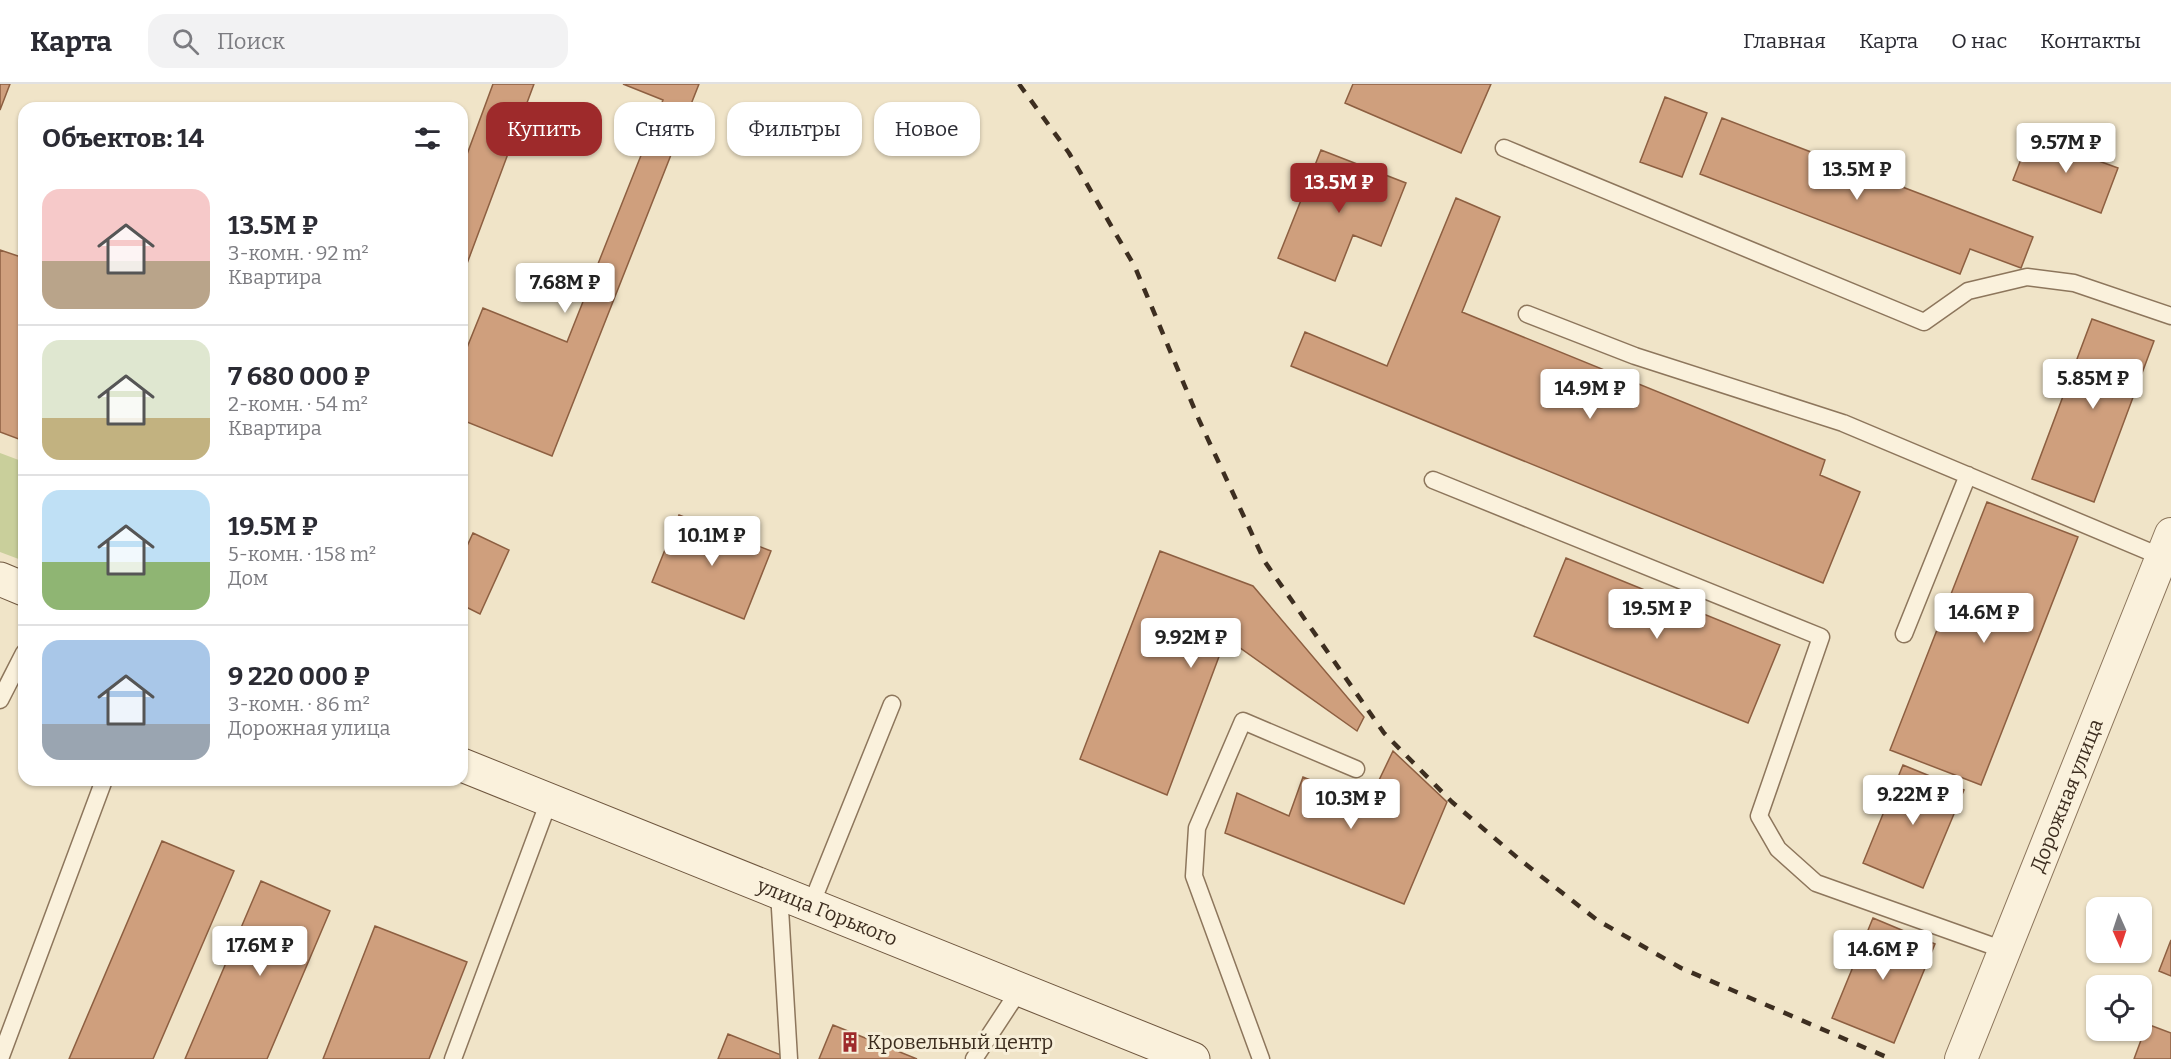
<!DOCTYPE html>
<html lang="ru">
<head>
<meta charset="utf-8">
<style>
  :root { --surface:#fff; --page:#f2f2f3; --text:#2b2b33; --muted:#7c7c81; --line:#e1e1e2; --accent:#9e2a2b }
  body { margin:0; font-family:Bitter,serif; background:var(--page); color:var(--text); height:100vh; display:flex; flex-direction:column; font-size:22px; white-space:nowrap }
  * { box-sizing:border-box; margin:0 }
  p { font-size:20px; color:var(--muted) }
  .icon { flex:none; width:33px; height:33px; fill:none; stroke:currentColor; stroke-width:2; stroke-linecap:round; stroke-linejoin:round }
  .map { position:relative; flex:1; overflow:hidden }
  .side { position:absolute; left:18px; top:18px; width:450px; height:684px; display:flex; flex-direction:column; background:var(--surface); border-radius:18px; box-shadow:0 2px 4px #0004 }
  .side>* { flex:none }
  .hud { position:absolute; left:486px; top:18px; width:570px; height:54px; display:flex; gap:12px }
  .needle { width:39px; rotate:177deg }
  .fabs { position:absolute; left:2086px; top:813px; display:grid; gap:12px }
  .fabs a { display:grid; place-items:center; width:66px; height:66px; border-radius:12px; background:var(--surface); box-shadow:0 2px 4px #0004; font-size:30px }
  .price { position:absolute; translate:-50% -51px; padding:0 14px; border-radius:6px; background:#fff; color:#222; font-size:20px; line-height:39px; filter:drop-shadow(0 2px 3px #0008) }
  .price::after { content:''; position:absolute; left:50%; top:36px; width:18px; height:14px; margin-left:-9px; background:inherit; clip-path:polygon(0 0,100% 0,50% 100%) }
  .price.active { background:var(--accent); color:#fff }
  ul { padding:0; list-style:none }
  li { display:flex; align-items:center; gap:18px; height:150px; padding:0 24px }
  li+li { border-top:2px solid var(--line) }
  li span { display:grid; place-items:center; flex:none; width:168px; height:120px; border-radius:18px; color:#555 }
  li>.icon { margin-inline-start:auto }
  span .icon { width:72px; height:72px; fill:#fffc; stroke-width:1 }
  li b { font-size:26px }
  h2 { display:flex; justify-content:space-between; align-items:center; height:72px; padding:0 24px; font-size:26px }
  .chip { padding:0 21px; border-radius:18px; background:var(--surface); box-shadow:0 2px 4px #0004; font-size:21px; line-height:54px }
  .chip.active { background:var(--accent); color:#fff }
  header { display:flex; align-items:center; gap:36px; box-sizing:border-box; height:84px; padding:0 30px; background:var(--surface); border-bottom:2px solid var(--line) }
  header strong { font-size:28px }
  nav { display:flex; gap:33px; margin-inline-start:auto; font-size:21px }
  .search { width:420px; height:54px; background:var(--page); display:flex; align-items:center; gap:15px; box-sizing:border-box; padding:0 21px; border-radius:18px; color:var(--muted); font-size:22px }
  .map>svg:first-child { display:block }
  .green { fill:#c9cf9b }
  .building { fill:#cf9f7d; stroke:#8d5f41; stroke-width:1.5 }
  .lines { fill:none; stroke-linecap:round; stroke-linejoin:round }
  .lane-casing { stroke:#8d765c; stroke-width:19 }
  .street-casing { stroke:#8d765c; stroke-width:34 }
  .secondary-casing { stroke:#6f573f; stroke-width:35 }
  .lane { stroke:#faf1dc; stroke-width:16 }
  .street { stroke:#faf1dc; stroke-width:32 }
  .secondary { stroke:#faf1dc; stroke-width:33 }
  .rail { stroke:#3d2e20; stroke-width:4.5; stroke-dasharray:10 10; stroke-linecap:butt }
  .labels { text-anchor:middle; stroke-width:6; stroke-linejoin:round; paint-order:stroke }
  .street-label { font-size:20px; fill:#3d2e20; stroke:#f7eed8 }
  .poi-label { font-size:20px; fill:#3d2e20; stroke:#f7eed8; text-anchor:start }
</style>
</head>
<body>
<header>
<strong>Карта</strong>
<div class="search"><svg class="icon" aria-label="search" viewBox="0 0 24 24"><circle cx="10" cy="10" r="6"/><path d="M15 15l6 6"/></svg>Поиск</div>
<nav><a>Главная</a><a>Карта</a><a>О нас</a><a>Контакты</a></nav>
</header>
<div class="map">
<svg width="2171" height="975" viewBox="0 0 2171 975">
  <rect width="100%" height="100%" fill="#f0e4c8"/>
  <path class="green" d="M0 369 24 378V477L0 468Z"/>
  <path class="building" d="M0 0H10L0 26Z
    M493 0H534L462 193V84Z
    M623 0H699L552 372 462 336V276L483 224 567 258 663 16Z
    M1353 0H1491L1461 69 1345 19Z
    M1665 13 1707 29 1682 93 1640 78Z
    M1722 34 2033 153 2021 184 1970 165 1960 190 1700 90Z
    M2030 52 2118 84 2101 129 2013 96Z
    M1321 66 1406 99 1381 162 1353 151 1335 197 1278 174Z
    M1456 114 1500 133 1462 228 1825 376 1820 391 1860 408 1823 499 1291 282 1305 248 1387 282Z
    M0 166 24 174V357L0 348Z
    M2092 235 2154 257 2094 418 2032 395Z
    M1987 418 2078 453 1981 701 1890 666Z
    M679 431 771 467 744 535 652 498Z
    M473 449 509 466 480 530 462 521V473Z
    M1160 467 1253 502 1364 633 1357 647 1226 554 1167 711 1080 675Z
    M1566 474 1780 561 1748 639 1534 552Z
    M1393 667 1447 718 1404 820 1225 749 1237 709 1289 732 1303 693 1368 719Z
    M1903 681 1964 706 1923 804 1863 779Z
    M162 757 234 787 153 975H69Z
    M261 797 330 827 267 975H185Z
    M1873 834 1935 860 1894 959 1832 934Z
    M375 842 467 878 429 975H323Z
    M2171 856V892L2159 887Z
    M2147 940 2171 949V975H2134Z
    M833 941 917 975H819Z
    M728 950 791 975H718Z"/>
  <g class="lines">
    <g class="lane-casing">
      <path id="lane" d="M1504 64 1924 238 1968 207 2027 193 2074 199 2171 232
        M1527 230 1635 272 1843 339 2162 473
        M1433 396 1821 553 1759 732 1778 765 1816 799 2004 866
        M1904 550 1968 391
        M0 616 24 569
        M779 808 789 975
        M811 821 892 620
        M0 975 104 696
        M453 975 549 717
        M974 975 1020 905
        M1261 975 1194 792 1197 744 1243 637 1356 685"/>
    </g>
    <g class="street-casing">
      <g id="street">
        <path id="s1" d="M1961 975 2171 450"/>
      </g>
    </g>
    <g class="secondary-casing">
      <g id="secondary">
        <path d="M0 495 24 505"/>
        <path id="s2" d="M462 681 1193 975"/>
      </g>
    </g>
    <use href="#lane" class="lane"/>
    <use href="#street" class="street"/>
    <use href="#secondary" class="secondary"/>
    <path class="rail" d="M1019 0 1069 69 1135 183 1199 336 1265 478 1384 649 1452 718 1519 775 1597 836 1681 884 1891 975"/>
  </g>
  <defs>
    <g id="building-bare" transform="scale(1.62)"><path d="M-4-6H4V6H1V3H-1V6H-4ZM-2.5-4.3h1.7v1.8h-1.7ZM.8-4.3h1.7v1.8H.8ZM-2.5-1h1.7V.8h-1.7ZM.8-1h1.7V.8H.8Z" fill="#9e2a2b" stroke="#f7eed8" stroke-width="2.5" paint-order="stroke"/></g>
  </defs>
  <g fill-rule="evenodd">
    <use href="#building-bare" x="850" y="958"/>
  </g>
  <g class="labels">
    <g class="street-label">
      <text dy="7" stroke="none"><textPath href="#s1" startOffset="284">Дорожная улица</textPath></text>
      <text dy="7" stroke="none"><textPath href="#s2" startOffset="394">улица Горького</textPath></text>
    </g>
    <g class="poi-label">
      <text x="867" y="965">Кровельный центр</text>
    </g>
  </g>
</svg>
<div class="fabs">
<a><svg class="needle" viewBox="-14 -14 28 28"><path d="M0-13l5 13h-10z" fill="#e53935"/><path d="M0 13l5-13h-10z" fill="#7c7c81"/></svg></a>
<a><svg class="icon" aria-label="locate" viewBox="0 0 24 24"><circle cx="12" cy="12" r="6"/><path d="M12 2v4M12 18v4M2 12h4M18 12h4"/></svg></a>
</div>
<b class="price" style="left:2066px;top:90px">9.57M ₽</b>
<b class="price" style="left:1857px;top:117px">13.5M ₽</b>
<b class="price active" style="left:1339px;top:130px">13.5M ₽</b>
<b class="price" style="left:565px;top:230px">7.68M ₽</b>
<b class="price" style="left:2093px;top:326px">5.85M ₽</b>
<b class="price" style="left:1590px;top:336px">14.9M ₽</b>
<b class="price" style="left:712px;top:483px">10.1M ₽</b>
<b class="price" style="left:1657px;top:556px">19.5M ₽</b>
<b class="price" style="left:1984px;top:560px">14.6M ₽</b>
<b class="price" style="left:1191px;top:585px">9.92M ₽</b>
<b class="price" style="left:1913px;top:742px">9.22M ₽</b>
<b class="price" style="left:1351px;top:746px">10.3M ₽</b>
<b class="price" style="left:260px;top:893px">17.6M ₽</b>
<b class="price" style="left:1883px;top:897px">14.6M ₽</b>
<div class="hud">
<a class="chip active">Купить</a>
<a class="chip">Снять</a>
<a class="chip">Фильтры</a>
<a class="chip">Новое</a>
</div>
<section class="side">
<h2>Объектов: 14<svg class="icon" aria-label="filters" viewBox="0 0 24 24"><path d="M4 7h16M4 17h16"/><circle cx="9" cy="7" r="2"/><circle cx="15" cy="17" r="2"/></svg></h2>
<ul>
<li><span style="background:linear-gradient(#f6c9c9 60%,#b9a48a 0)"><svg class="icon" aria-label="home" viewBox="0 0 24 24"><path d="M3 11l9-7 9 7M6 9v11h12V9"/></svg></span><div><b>13.5M ₽</b><p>3-комн. · 92 m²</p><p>Квартира</p></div></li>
<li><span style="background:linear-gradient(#dfe7d0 65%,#c2b280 0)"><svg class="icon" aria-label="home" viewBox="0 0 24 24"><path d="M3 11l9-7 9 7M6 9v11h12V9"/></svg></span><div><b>7 680 000 ₽</b><p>2-комн. · 54 m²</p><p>Квартира</p></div></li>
<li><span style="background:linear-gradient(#bfe0f5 60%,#8fb573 0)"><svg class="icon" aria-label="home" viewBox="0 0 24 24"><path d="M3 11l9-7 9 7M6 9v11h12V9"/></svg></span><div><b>19.5M ₽</b><p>5-комн. · 158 m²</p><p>Дом</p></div></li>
<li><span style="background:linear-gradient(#a9c7e8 70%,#9aa5b1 0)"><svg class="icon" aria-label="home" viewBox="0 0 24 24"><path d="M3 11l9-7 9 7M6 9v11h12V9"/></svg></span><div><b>9 220 000 ₽</b><p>3-комн. · 86 m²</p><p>Дорожная улица</p></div></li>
</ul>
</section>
</div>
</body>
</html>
